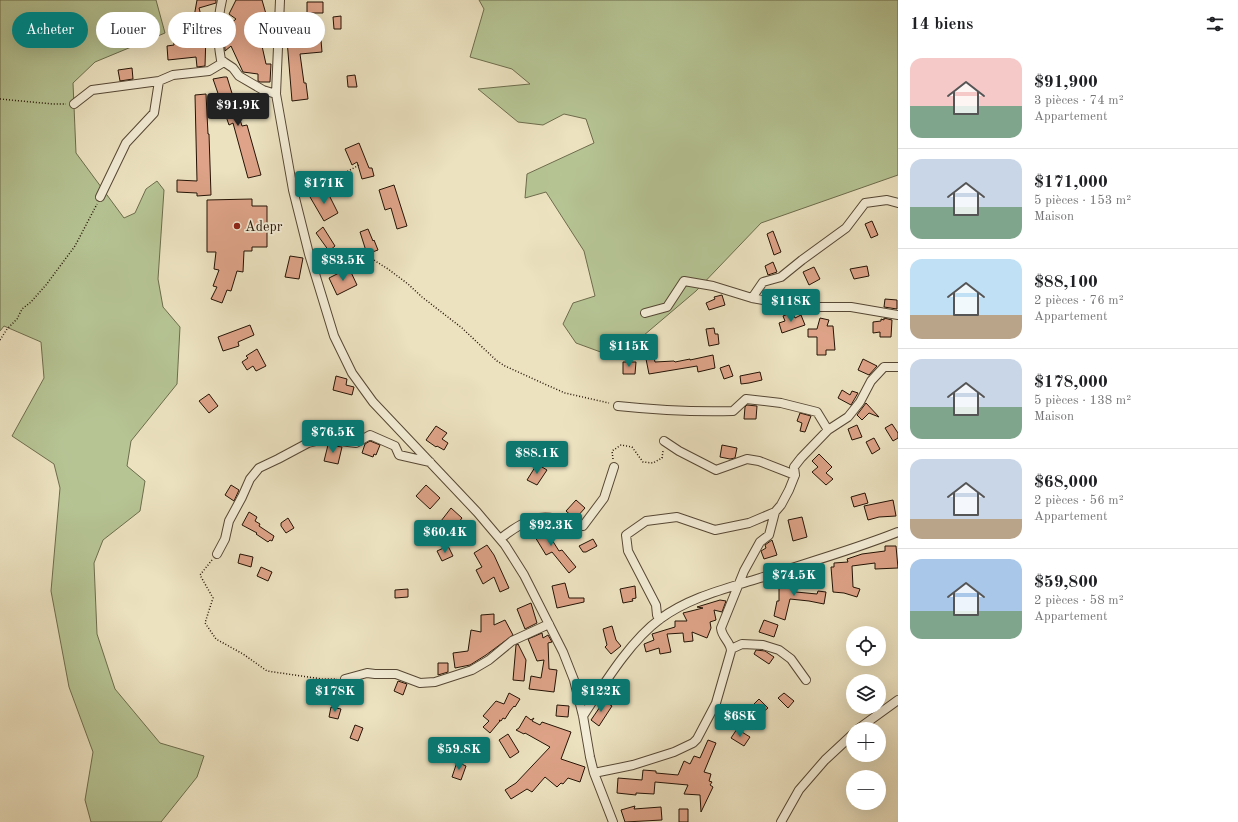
<!DOCTYPE html>
<html lang="fr">
<head>
<meta charset="utf-8">
<style>
  :root { --surface:#fff; --page:#f2f2f2; --text:#202124; --muted:#757577; --line:#e0e0e0; --accent:#0f766e }
  body { margin:0; font-family:"Old Standard TT",serif; background:var(--page); color:var(--text); height:100vh; display:flex; flex-direction:column; font-size:15px; white-space:nowrap }
  * { box-sizing:border-box; margin:0 }
  p { font-size:13px; color:var(--muted) }
  .icon { flex:none; width:22px; height:22px; fill:none; stroke:currentColor; stroke-width:2; stroke-linecap:round; stroke-linejoin:round }
  .map { position:relative; flex:1; overflow:hidden }
  .panel { display:flex; flex-direction:column; background:var(--surface); width:340px }
  .panel>* { flex:none }
  .hud { position:absolute; left:12px; top:12px; width:380px; height:36px; display:flex; gap:8px }
  .buttons { position:absolute; left:846px; top:626px; display:grid; gap:8px }
  .buttons a { display:grid; place-items:center; width:40px; height:40px; border-radius:50%; background:var(--surface); box-shadow:0 4px 16px #0002; font-size:20px }
  .price { position:absolute; translate:-50% -34px; padding:0 9px; border-radius:4px; background:var(--accent); color:#fff; font-size:13px; line-height:26px; filter:drop-shadow(0 1px 2px #0008) }
  .price::after { content:''; position:absolute; left:50%; top:24px; width:12px; height:9px; margin-left:-6px; background:inherit; clip-path:polygon(0 0,100% 0,50% 100%) }
  .price.selected { background:#222; color:#fff }
  ul { padding:0; list-style:none }
  li { display:flex; align-items:center; gap:12px; height:100px; padding:0 12px }
  li+li { border-top:1px solid var(--line) }
  li span { display:grid; place-items:center; flex:none; width:112px; height:80px; border-radius:12px; color:#555 }
  li>.icon { margin-inline-start:auto }
  span .icon { width:48px; height:48px; fill:#fffc; stroke-width:1 }
  li b { font-size:17px }
  h2 { display:flex; justify-content:space-between; align-items:center; height:48px; padding:0 12px; font-size:17px }
  .pill { padding:0 14px; border-radius:18px; background:var(--surface); box-shadow:0 4px 16px #0002; font-size:14px; line-height:36px }
  .pill.selected { background:var(--accent); color:#fff }
  main { display:flex; flex:1; min-height:0 }
  .map>svg:first-child { display:block }
  .green { fill:#b6c494; stroke:#6d6c4c }
  .building { fill:#dea388; stroke:#241305 }
  .lines { fill:none; stroke-linecap:round; stroke-linejoin:round }
  .street-casing { stroke:#564734; stroke-width:10 }
  .path { stroke:#241305; stroke-width:1.5; stroke-dasharray:1 2; stroke-linecap:butt }
  .street { stroke:#f3ecd6; stroke-width:8 }
  .poi-dot { fill:#8f2418; stroke:#f3ecd6; stroke-width:1.5 }
  .labels { text-anchor:middle; stroke-width:3.5; stroke-linejoin:round; paint-order:stroke }
  .poi-label { font-size:14px; fill:#241305; stroke:#f3ecd6; text-anchor:start }
</style>
</head>
<body>
<main>
<div class="map">
<svg width="898" height="822" viewBox="0 0 898 822">
  <rect width="100%" height="100%" fill="#ece2c0"/>
  <filter id="stains"><feTurbulence type="fractalNoise" baseFrequency=".005" numOctaves="4"/><feColorMatrix values="0 0 0 0 .2 0 0 0 0 .09 0 0 0 0 .02 0 0 0 .5 -.17"/></filter>
  <radialGradient id="worn" r=".72"><stop offset=".6" stop-color="#630" stop-opacity="0"/><stop offset="1" stop-color="#630" stop-opacity=".3"/></radialGradient>
  <path class="green" d="M0 0H156L165 33 95 62 73 83 76 153 124 218 135 213 146 189 157 181 164 190 158 279 163 307 180 327 177 384 131 441 127 466 145 481 140 511 103 540 94 563 97 634 115 689 160 743 204 756 197 777 161 822H91L85 800 93 752 69 687 51 591 60 488 54 464 12 436 44 378 41 342 4 326 0 331Z
    M479 0H898V175L761 223 696 291 617 358 576 343 563 324 573 303 595 296 584 251 546 192 525 198 527 174 594 143 586 119 564 114 543 125 518 122 478 89 530 84 512 69 470 57 484 9Z"/>
  <path class="building" d="M197 0H216V3L199 8 206 34 205 66 197 67 196 57 168 60 167 46 174 45 173 36 193 32 194 17Z
    M236 0H262L266 14 258 16 268 45 262 46 266 64H271L270 82H260L258 81V74L243 72 231 46 225 51 224 29 236 19 229 14Z
    M307 2H323V13H307Z
    M341 16V29H334L333 17Z
    M298 39 299 43 321 40 322 52 300 54 304 83H306L308 99 292 101 287 40Z
    M132 68 133 79 120 81 118 70Z
    M355 75 357 87H348L347 76Z
    M224 77H227L242 126 247 125 261 175 248 178 233 123 229 125 213 79Z
    M206 94 208 134H209L211 195 197 196V193L177 192V180L197 181 195 95Z
    M359 143 369 168H372L374 176 362 179 357 162 352 165 345 149Z
    M394 185 407 226 397 229 391 208 385 210 379 190Z
    M326 189 338 213 324 221 310 197Z
    M252 199V206H267V247H252V251H244L243 272 237 271 231 291 227 290 222 303 211 299 217 287 213 286 219 270 214 269 216 252H207V200Z
    M872 221 878 235 871 238 865 224Z
    M323 227 335 246 329 251 316 233Z
    M368 229 373 241 374 240 378 250 367 254 360 232Z
    M773 231 781 252 774 255 767 234Z
    M329 251 333 260 326 264 321 255Z
    M290 256 303 258 299 279 285 277Z
    M773 262 777 272 768 275 765 266Z
    M867 266 869 276 854 279 850 269Z
    M814 267 820 279 809 285 803 272Z
    M349 268 357 285 337 295 329 278Z
    M722 295 725 305 709 310 706 303 715 299 714 297Z
    M885 299 897 300V309L884 307Z
    M793 312 795 318 801 315 805 325 782 333 779 323 785 321 783 316Z
    M820 318 829 320 827 326H833L835 350H826V355H817V337H808V329H817Z
    M884 318 892 320 891 337H880V332L873 333V322L881 321V319L884 320Z
    M250 325 254 335 238 342 239 346 223 351 218 337Z
    M714 328 715 334H718L719 344 709 346 706 329Z
    M257 349 266 366 256 371 253 366 247 370 242 362 248 358 246 356Z
    M713 355 715 368 698 372 697 366 649 374 646 359 654 358 655 362 674 361 675 362 690 359V360Z
    M863 359 877 366 869 375 858 370Z
    M623 362H636L635 374H623Z
    M729 365 733 376 724 379 720 368Z
    M760 372 762 380 749 383 741 384 740 376Z
    M336 376 347 379 346 385 354 387 352 395 333 390Z
    M842 390 850 395 852 391 858 393 851 405 838 398Z
    M209 394 218 406 209 413 199 401Z
    M866 403 879 417 869 413 862 420 857 415Z
    M747 405 757 406 756 419H744L745 407Z
    M800 413 811 416 805 432 800 431 802 423 797 421Z
    M336 421 343 422V421L352 422 351 428 360 430 359 435 355 437 334 435Z
    M892 424 898 433V438L893 441 885 428Z
    M857 425 862 437 852 440 848 429Z
    M436 426 447 433 442 439 448 443 444 450 437 446 436 447 426 440Z
    M874 438 880 449 872 454 866 442Z
    M370 441 380 445 376 455 374 454 373 457 362 453 365 444Z
    M328 445 342 447 338 464 324 461Z
    M722 445 737 448 735 458 730 459 720 457Z
    M819 454 832 467 826 473 833 479 826 485 812 472 818 467 812 461Z
    M537 464 547 470 537 485 527 480Z
    M231 485 239 490 234 501 225 495Z
    M426 485 440 498 430 509 416 496Z
    M865 493 868 503 854 507 851 497Z
    M576 500 585 508 576 518 573 517 566 511Z
    M893 500 896 516 879 517 868 520 864 506Z
    M451 508 462 518 459 522 470 532 462 540 441 521Z
    M249 512 257 517 255 521 260 524 259 526 274 536 272 541 270 540 268 542 256 534 257 533 242 525Z
    M802 517 807 537 793 541 788 520Z
    M288 518 294 528 286 533 281 526V523Z
    M536 524 538 526 542 524 559 551 562 550 576 567 569 573 552 552 546 555 529 527Z
    M593 539 597 546 586 552H583L579 546Z
    M772 540 777 555 764 559 761 551 766 548 765 545Z
    M487 545 494 555 509 588 500 592 494 577 483 584 476 570 482 567 474 553Z
    M448 546 453 556 442 561 437 551Z
    M885 546H896L898 568 875 569V563L852 566 853 587 860 589 857 597 844 593 833 592 831 567H834V563L848 562 847 559 862 554 885 551Z
    M240 554 253 557 251 567 238 563Z
    M261 567 272 572 268 581 257 576Z
    M779 579H796V592L817 594 818 591 826 592 824 604 809 601 790 599 785 620 774 616 777 601H779Z
    M565 583 569 598H584V602L557 608 552 586Z
    M635 586 636 598 632 599 633 601 623 603 620 589Z
    M408 589V597L395 598V590Z
    M720 600 726 601 722 612 714 610 716 620 710 622 711 628 707 638 692 632 693 641 684 642 683 633 667 634 671 652 660 654 659 648 646 652 644 644 654 640 652 634 675 627V621H687L683 613 703 608 697 607Z
    M531 603 537 623 525 629 517 609Z
    M494 614V625L505 620 513 635 486 655 470 665 455 668 453 653 468 651 471 630 481 632V615Z
    M764 620 778 625 774 637 759 632Z
    M612 626 616 640 621 646 611 654 605 647 607 645 603 629Z
    M542 633 543 638 548 635 552 642 548 643 549 669 557 670 554 692 529 689 531 676 541 678 544 660 537 661 528 639Z
    M518 644 526 660 524 681 513 680 516 645Z
    M756 650 765 651 774 657 769 664 754 654Z
    M438 663H448V672L438 675Z
    M398 681 407 684 403 695 394 691Z
    M509 693 520 699 515 707 514 706 510 711 505 719 503 718 501 721 499 720 500 721 490 733 483 727 489 721 483 716 496 701 504 704Z
    M784 693 794 701 788 708 778 698Z
    M759 699 768 708 761 714 752 706Z
    M604 701 612 706 599 726 591 720Z
    M557 705 569 706 568 717 556 716Z
    M331 707 341 709 338 719 329 717Z
    M526 716 531 720 534 718 532 721 540 725 542 722 571 732 561 759 585 767 580 782 568 778 563 784 561 783 557 787 545 777 532 792 527 789 511 799 505 790 516 783 550 747 525 733 524 734 516 730 519 728Z
    M355 725 363 728 358 741 350 738Z
    M737 729 750 737 744 746 731 738Z
    M508 734 519 752 510 758 499 740Z
    M708 740 716 743 704 772 711 774 709 781 712 782 710 785 713 787 701 812 700 795 684 794 688 785 655 782 654 794 636 793V795L617 793 618 778 642 780 643 770 656 771V773L678 775 684 761 690 764 694 756 700 758Z
    M457 762 466 766 461 780 452 777Z
    M635 806 634 809 661 807 662 820 625 822 621 810Z
    M679 809H688V822H679Z"/>
  <g class="lines">
    <g class="street-casing">
      <path id="street" d="M222 0C217 22 217 37 221 60L233 68 239 76 263 90 276 94
        M280 0 276 94 293 190 309 254 334 336 352 373 373 402 477 512 505 545 524 575 563 652 574 680 583 716 590 757 594 773 613 822
        M74 104 92 90 159 81 173 75 209 71 224 62
        M100 197 126 143 154 113 159 81
        M752 298 763 282 781 277 802 260 846 228 865 203 887 200 898 203
        M645 313 667 307 684 281 713 286 752 298 790 305 810 307H851L898 315
        M618 406C656 410 695 412 733 411L746 399 781 403 817 412 828 430
        M795 475 794 467 801 458 828 430 848 417 860 402 871 381 884 367H898
        M500 539C510 531 522 522 535 519 549 514 569 522 583 526L604 498 614 467
        M217 554 225 539 229 521 242 497 250 479 259 468 278 459 308 443 324 439 356 443 370 435 395 446 399 455 430 462
        M659 620 657 615 656 605 628 551 626 535 646 521 677 517 715 530 749 523 775 512 781 505 789 490 795 475 759 461 747 459 716 470 679 451 664 441
        M731 649 742 644 763 645 779 650 791 659 806 680
        M345 679 367 673 375 674H396L420 683 435 682 472 670 489 660 512 641 549 624
        M583 716C604 684 630 641 660 619 690 597 725 589 760 578 806 563 853 550 898 532
        M858 729 898 700
        M594 773 633 765 674 752 693 743 697 739 716 703 731 651C731 642 722 638 721 628L744 571 760 542 769 535 775 512
        M781 822 799 790 825 760 853 734"/>
    </g>
    <path class="path" d="M0 99 53 104H66
      M301 190 316 189 359 165
      M369 257 388 269 408 284 422 297 462 328 497 361 505 366 549 386 565 393 609 403
      M0 340 7 329 17 319 22 309 31 302 46 285 75 246 97 204
      M613 459 612 451 621 445 632 447 643 462 653 463 662 458 663 451
      M212 560 200 575 213 598 205 623 216 639 243 654 267 671 322 679H337"/>
    <use href="#street" class="street"/>
  </g>
  <circle class="poi-dot" cx="237" cy="226" r="4"/>
  <g class="labels">
    <g class="poi-label">
      <text x="245" y="231">Adepr</text>
    </g>
  </g>
  <rect width="100%" height="100%" filter="url(#stains)"/>
  <rect width="100%" height="100%" fill="url(#worn)"/>
</svg>
<div class="buttons">
<a><svg class="icon" aria-label="locate" viewBox="0 0 24 24"><circle cx="12" cy="12" r="6"/><path d="M12 2v4M12 18v4M2 12h4M18 12h4"/></svg></a>
<a><svg class="icon" aria-label="layers" viewBox="0 0 24 24"><path d="M12 4l9 5-9 5-9-5zM3 14l9 5 9-5"/></svg></a>
<a>+</a>
<a>−</a>
</div>
<b class="price selected" style="left:238px;top:127px">$91.9K</b>
<b class="price" style="left:324px;top:205px">$171K</b>
<b class="price" style="left:343px;top:282px">$83.5K</b>
<b class="price" style="left:791px;top:323px">$118K</b>
<b class="price" style="left:629px;top:368px">$115K</b>
<b class="price" style="left:333px;top:454px">$76.5K</b>
<b class="price" style="left:537px;top:475px">$88.1K</b>
<b class="price" style="left:551px;top:547px">$92.3K</b>
<b class="price" style="left:445px;top:554px">$60.4K</b>
<b class="price" style="left:794px;top:597px">$74.5K</b>
<b class="price" style="left:335px;top:713px">$178K</b>
<b class="price" style="left:601px;top:713px">$122K</b>
<b class="price" style="left:740px;top:738px">$68K</b>
<b class="price" style="left:459px;top:771px">$59.8K</b>
<div class="hud">
<a class="pill selected">Acheter</a>
<a class="pill">Louer</a>
<a class="pill">Filtres</a>
<a class="pill">Nouveau</a>
</div>
</div>
<section class="panel">
<h2>14 biens<svg class="icon" aria-label="filters" viewBox="0 0 24 24"><path d="M4 7h16M4 17h16"/><circle cx="9" cy="7" r="2"/><circle cx="15" cy="17" r="2"/></svg></h2>
<ul>
<li><span style="background:linear-gradient(#f6c9c9 60%,#7fa58c 0)"><svg class="icon" aria-label="home" viewBox="0 0 24 24"><path d="M3 11l9-7 9 7M6 9v11h12V9"/></svg></span><div><b>$91,900</b><p>3 pièces · 74 m²</p><p>Appartement</p></div></li>
<li><span style="background:linear-gradient(#c9d6e8 60%,#7fa58c 0)"><svg class="icon" aria-label="home" viewBox="0 0 24 24"><path d="M3 11l9-7 9 7M6 9v11h12V9"/></svg></span><div><b>$171,000</b><p>5 pièces · 153 m²</p><p>Maison</p></div></li>
<li><span style="background:linear-gradient(#bfe0f5 70%,#b9a48a 0)"><svg class="icon" aria-label="home" viewBox="0 0 24 24"><path d="M3 11l9-7 9 7M6 9v11h12V9"/></svg></span><div><b>$88,100</b><p>2 pièces · 76 m²</p><p>Appartement</p></div></li>
<li><span style="background:linear-gradient(#c9d6e8 60%,#7fa58c 0)"><svg class="icon" aria-label="home" viewBox="0 0 24 24"><path d="M3 11l9-7 9 7M6 9v11h12V9"/></svg></span><div><b>$178,000</b><p>5 pièces · 138 m²</p><p>Maison</p></div></li>
<li><span style="background:linear-gradient(#c9d6e8 75%,#b9a48a 0)"><svg class="icon" aria-label="home" viewBox="0 0 24 24"><path d="M3 11l9-7 9 7M6 9v11h12V9"/></svg></span><div><b>$68,000</b><p>2 pièces · 56 m²</p><p>Appartement</p></div></li>
<li><span style="background:linear-gradient(#a9c7e8 65%,#7fa58c 0)"><svg class="icon" aria-label="home" viewBox="0 0 24 24"><path d="M3 11l9-7 9 7M6 9v11h12V9"/></svg></span><div><b>$59,800</b><p>2 pièces · 58 m²</p><p>Appartement</p></div></li>
</ul>
</section>
</main>
</body>
</html>
